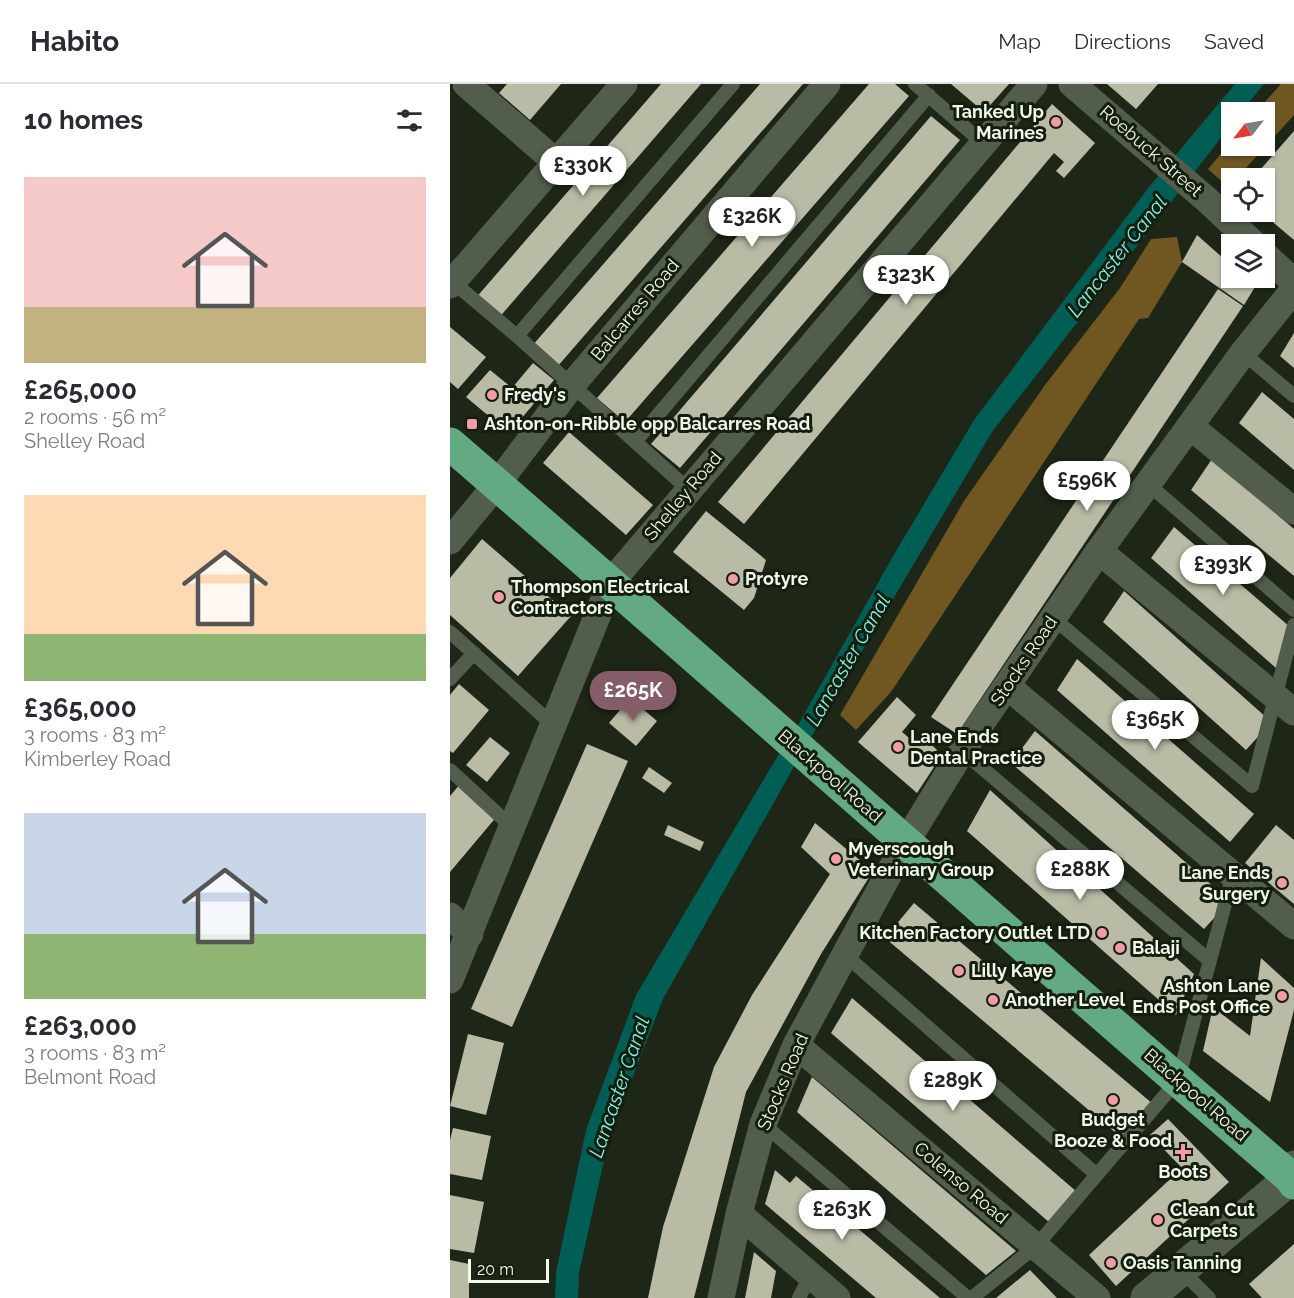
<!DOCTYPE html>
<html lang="en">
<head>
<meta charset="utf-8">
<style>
  :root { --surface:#fff; --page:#f2f2f3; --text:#2b2b33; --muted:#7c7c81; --line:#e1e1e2; --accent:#855d68 }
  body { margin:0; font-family:Raleway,sans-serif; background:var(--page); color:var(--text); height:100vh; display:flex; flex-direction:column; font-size:22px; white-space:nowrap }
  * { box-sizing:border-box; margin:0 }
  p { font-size:20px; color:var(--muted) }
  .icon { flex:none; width:33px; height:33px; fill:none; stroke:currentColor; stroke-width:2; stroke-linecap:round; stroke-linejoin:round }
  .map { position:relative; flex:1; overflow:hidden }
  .drawer { display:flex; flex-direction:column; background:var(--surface); width:450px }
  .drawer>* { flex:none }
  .needle { width:39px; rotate:239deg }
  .buttons { position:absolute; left:771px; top:18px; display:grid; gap:12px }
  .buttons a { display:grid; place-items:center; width:54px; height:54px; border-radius:0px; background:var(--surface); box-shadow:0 2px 4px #0004; font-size:30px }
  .scale { position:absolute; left:18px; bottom:15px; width:81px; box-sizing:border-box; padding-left:6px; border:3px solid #f0f7ec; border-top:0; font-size:16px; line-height:21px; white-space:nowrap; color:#f0f7ec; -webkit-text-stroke:4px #141d0e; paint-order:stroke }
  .price { position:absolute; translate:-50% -51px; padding:0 14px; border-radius:21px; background:#fff; color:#222; font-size:20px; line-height:39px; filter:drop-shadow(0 2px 3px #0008) }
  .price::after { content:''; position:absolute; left:50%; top:36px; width:18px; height:14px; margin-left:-9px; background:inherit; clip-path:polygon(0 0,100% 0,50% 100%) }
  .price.active { background:var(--accent); color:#fff }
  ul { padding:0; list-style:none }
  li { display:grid; align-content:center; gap:12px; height:318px; padding:0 24px }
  li span { display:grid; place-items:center; height:186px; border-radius:0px; color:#555 }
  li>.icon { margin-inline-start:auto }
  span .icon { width:108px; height:108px; fill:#fffc; stroke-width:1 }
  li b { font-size:26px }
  h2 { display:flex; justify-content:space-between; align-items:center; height:72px; padding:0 24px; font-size:26px }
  header { display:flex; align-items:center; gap:36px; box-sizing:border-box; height:84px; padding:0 30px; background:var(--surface); border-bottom:2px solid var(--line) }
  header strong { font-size:28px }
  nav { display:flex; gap:33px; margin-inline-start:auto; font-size:21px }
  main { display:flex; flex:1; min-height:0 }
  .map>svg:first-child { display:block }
  .forest { fill:#705722 }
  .water { fill:#005e54 }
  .building { fill:#babba5 }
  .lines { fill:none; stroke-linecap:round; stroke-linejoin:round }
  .lane { stroke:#535d4c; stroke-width:14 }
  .street { stroke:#535d4c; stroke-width:27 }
  .secondary { stroke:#535d4c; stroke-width:33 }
  .highway { stroke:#63aa83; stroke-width:33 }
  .poi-dot { fill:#f39aa8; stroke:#141d0e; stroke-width:2 }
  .labels { text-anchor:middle; stroke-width:6; stroke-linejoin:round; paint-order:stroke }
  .poi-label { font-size:18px; font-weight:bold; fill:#f0f7ec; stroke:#141d0e; text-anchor:start }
  .street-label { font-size:18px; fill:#f0f7ec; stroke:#141d0e }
  .water-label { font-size:20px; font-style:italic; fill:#80f2e1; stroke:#141d0e }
</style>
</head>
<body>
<header>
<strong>Habito</strong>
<nav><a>Map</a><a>Directions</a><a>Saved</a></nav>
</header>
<main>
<section class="drawer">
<h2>10 homes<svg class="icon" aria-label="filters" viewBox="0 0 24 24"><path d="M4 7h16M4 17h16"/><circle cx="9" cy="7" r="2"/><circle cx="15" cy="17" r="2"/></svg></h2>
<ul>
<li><span style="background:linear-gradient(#f6c9c9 70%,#c2b280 0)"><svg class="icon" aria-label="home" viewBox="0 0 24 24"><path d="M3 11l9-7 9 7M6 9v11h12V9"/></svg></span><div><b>£265,000</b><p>2 rooms · 56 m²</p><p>Shelley Road</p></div></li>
<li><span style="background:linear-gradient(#ffd9b3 75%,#8fb573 0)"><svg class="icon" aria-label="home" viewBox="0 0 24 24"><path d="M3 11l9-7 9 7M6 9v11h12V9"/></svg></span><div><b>£365,000</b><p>3 rooms · 83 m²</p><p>Kimberley Road</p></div></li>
<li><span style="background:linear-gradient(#c9d6e8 65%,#8fb573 0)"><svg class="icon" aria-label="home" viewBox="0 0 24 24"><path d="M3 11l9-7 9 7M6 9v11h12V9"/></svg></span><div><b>£263,000</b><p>3 rooms · 83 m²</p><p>Belmont Road</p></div></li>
</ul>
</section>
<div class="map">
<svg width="844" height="1214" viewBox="0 0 844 1214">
  <rect width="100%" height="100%" fill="#1d2617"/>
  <path class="forest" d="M831 0H844V31L787 94H782L781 101 779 104 758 85 781 58 782 62H814V28H806Z
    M727 153 732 178 698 234 689 235 441 608 406 646 390 631 514 417 595 301 670 204 701 155Z"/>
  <path class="water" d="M785 0H814L791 28H782L781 41 542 348 350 672 213 915 159 1054 129 1189 128 1214H105L106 1188 136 1046 186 911 336 658 339 657 446 467 524 336 699 103Z"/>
  <path class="building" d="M57 0H111L80 36 49 9Z
    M211 0H251L47 236 24 216Z
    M310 0H353L107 283 82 262Z
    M419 0H445L459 12 175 338 147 314Z
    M501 0H559L534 28Z
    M657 0H708L686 25Z
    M602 20 645 59 614 94 606 87 614 78 604 69 294 440 268 418Z
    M481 32 510 56 230 384 201 360Z
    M844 47V156L811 128H814V94H803Z
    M747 151 782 182V194H794L805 203 794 221 732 178Z
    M768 205 793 222 507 650 481 633Z
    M0 243 36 273 8 305 0 298Z
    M844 249V284L830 272Z
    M83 279 104 296 59 349 16 313 40 286 62 304Z
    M812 308 844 335V386L789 339Z
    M119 348 203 421 176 451 93 379Z
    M762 375 844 445V492L741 406Z
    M256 427 316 476 304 514 294 526 223 468Z
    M724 443 840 543 826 584 701 474Z
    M32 455 121 532 68 592 0 531V494Z
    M674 507 817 634 814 646 796 666 653 538Z
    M627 575 804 730 780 758 607 606Z
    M9 600 39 626 3 669 0 667V611Z
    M447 613 466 631 452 648 465 659 473 652 487 666 482 673 488 677 467 709 408 658Z
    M180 614 207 637 186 662 159 639Z
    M585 647 772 810 766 832 754 845 561 679Z
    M40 653 60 669 37 698 16 681Z
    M137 660 178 677 62 943 21 925Z
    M199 683 222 699 214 709 192 694Z
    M11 699 48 731 0 788V712Z
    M540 706 744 890 726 931 517 747Z
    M365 739 423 787 371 870 296 1008 244 1214H198L213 1143 264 983 302 911 380 790 351 763Z
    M218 741 254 758 250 767 214 751Z
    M826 741 844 756V820L795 779Z
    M464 819 703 1020 673 1055 435 854Z
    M811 874 844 904V926L820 1018 753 967 763 923 800 952Z
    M402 914 627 1108 600 1139 381 949Z
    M18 950 54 959 36 1031 0 1022Z
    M362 993 566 1167 536 1191 347 1028Z
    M718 1035 779 1098 666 1202 639 1171 732 1084 700 1051Z
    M3 1044 41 1052 32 1096 0 1090V1056Z
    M325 1086 340 1099 346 1092 490 1214H426L315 1120Z
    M0 1111 34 1118 24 1169 0 1165Z
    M844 1160V1214H812L799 1200Z
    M304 1168 326 1187 321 1214H295Z
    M0 1176 19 1180V1214H0Z
    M580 1186 607 1214H546L564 1199Z"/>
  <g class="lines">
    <path class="lane" d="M465 0 533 59
      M3 198 67 252 239 406
      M67 252 283 0
      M793 269 844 312
      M185 358 479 11
      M698 400 844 526
      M603 534 802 702 844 541
      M0 548 103 641
      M0 595 24 569
      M512 667 760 877
      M0 686 62 743
      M394 870 647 1091
      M313 1040 518 1214
      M731 1186 759 1214
      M349 1214 361 1190
      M522 1214 586 1162 728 996 783 790"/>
    <path class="street" d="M16 0 106 78
      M622 0 756 115 804 160
      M814 170 844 198
      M0 201 174 0
      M741 343 844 427
      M0 457 47 400 122 301 377 0
      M649 467 844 628
      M557 602 844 842
      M0 832 20 850
      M0 896 161 498 584 0
      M346 961 647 1214
      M289 1130 387 1214
      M271 1214 289 1130 313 1040 346 961 456 758 512 667 649 467 793 269 844 205"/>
    <path class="secondary" d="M697 1214 841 1094 844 1083"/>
    <path class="highway" d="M0 360C282 603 559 852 841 1094L844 1099"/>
  </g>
  <g class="poi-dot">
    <circle cx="606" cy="38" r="6"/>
    <circle cx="42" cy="311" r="6"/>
    <rect x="16" y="334" width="12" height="12" rx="3"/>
    <circle cx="283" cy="495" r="6"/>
    <circle cx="49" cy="513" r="6"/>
    <circle cx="448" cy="663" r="6"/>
    <circle cx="386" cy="775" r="6"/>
    <circle cx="832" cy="799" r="6"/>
    <circle cx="652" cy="849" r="6"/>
    <circle cx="670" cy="864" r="6"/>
    <circle cx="509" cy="887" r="6"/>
    <circle cx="832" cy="912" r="6"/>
    <circle cx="543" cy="916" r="6"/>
    <circle cx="663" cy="1016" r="6"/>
    <path d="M730 1059h6v6h6v6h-6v6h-6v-6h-6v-6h6z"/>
    <circle cx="708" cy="1136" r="6"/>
    <circle cx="661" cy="1179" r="6"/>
  </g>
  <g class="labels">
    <g class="poi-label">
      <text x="594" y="34" text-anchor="end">Tanked Up<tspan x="594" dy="21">Marines</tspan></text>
      <text x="54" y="317">Fredy's</text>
      <text x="34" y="346">Ashton-on-Ribble opp Balcarres Road</text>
      <text x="295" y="501">Protyre</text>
      <text x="61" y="509">Thompson Electrical<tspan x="61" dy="21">Contractors</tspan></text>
      <text x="460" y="659">Lane Ends<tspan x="460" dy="21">Dental Practice</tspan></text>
      <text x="398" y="771">Myerscough<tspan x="398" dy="21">Veterinary Group</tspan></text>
      <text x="820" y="795" text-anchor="end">Lane Ends<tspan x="820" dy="21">Surgery</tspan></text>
      <text x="640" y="855" text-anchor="end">Kitchen Factory Outlet LTD</text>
      <text x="682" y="870">Balaji</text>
      <text x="521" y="893">Lilly Kaye</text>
      <text x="820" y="908" text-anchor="end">Ashton Lane<tspan x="820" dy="21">Ends Post Office</tspan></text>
      <text x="555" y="922">Another Level</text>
      <text x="663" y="1042" text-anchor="middle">Budget<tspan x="663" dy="21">Booze &amp; Food</tspan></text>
      <text x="733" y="1094" text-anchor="middle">Boots</text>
      <text x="720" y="1132">Clean Cut<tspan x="720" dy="21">Carpets</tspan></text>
      <text x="673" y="1185">Oasis Tanning</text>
    </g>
    <g class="street-label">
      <text transform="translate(701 67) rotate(41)" y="6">Roebuck Street</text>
      <text transform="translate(185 226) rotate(-50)" y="6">Balcarres Road</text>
      <text transform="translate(233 412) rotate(-50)" y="6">Shelley Road</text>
      <text transform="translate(574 577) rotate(-56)" y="6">Stocks Road</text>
      <text transform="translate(380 692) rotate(41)" y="6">Blackpool Road</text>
      <text transform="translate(333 998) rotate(-67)" y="6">Stocks Road</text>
      <text transform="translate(746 1011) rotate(41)" y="6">Blackpool Road</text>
      <text transform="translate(511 1099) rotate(40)" y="6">Colenso Road</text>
    </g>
    <g class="water-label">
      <text transform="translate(667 172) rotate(-52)" y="7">Lancaster Canal</text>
      <text transform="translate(398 576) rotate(-60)" y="7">Lancaster Canal</text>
      <text transform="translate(169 1003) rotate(-71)" y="7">Lancaster Canal</text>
    </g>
  </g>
</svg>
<div class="buttons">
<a><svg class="needle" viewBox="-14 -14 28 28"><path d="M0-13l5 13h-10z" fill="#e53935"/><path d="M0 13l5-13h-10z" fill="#7c7c81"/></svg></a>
<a><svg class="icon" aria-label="locate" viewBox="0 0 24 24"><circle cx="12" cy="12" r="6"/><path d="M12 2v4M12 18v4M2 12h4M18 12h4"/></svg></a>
<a><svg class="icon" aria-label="layers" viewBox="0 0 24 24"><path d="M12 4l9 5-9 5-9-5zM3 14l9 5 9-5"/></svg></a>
</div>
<div class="scale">20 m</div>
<b class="price" style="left:133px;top:113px">£330K</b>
<b class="price" style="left:302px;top:164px">£326K</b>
<b class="price" style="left:456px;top:222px">£323K</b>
<b class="price" style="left:637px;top:428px">£596K</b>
<b class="price" style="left:773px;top:512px">£393K</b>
<b class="price active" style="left:183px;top:638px">£265K</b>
<b class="price" style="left:705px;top:667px">£365K</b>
<b class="price" style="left:630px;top:817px">£288K</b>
<b class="price" style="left:503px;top:1028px">£289K</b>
<b class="price" style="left:392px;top:1157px">£263K</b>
</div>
</main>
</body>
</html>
